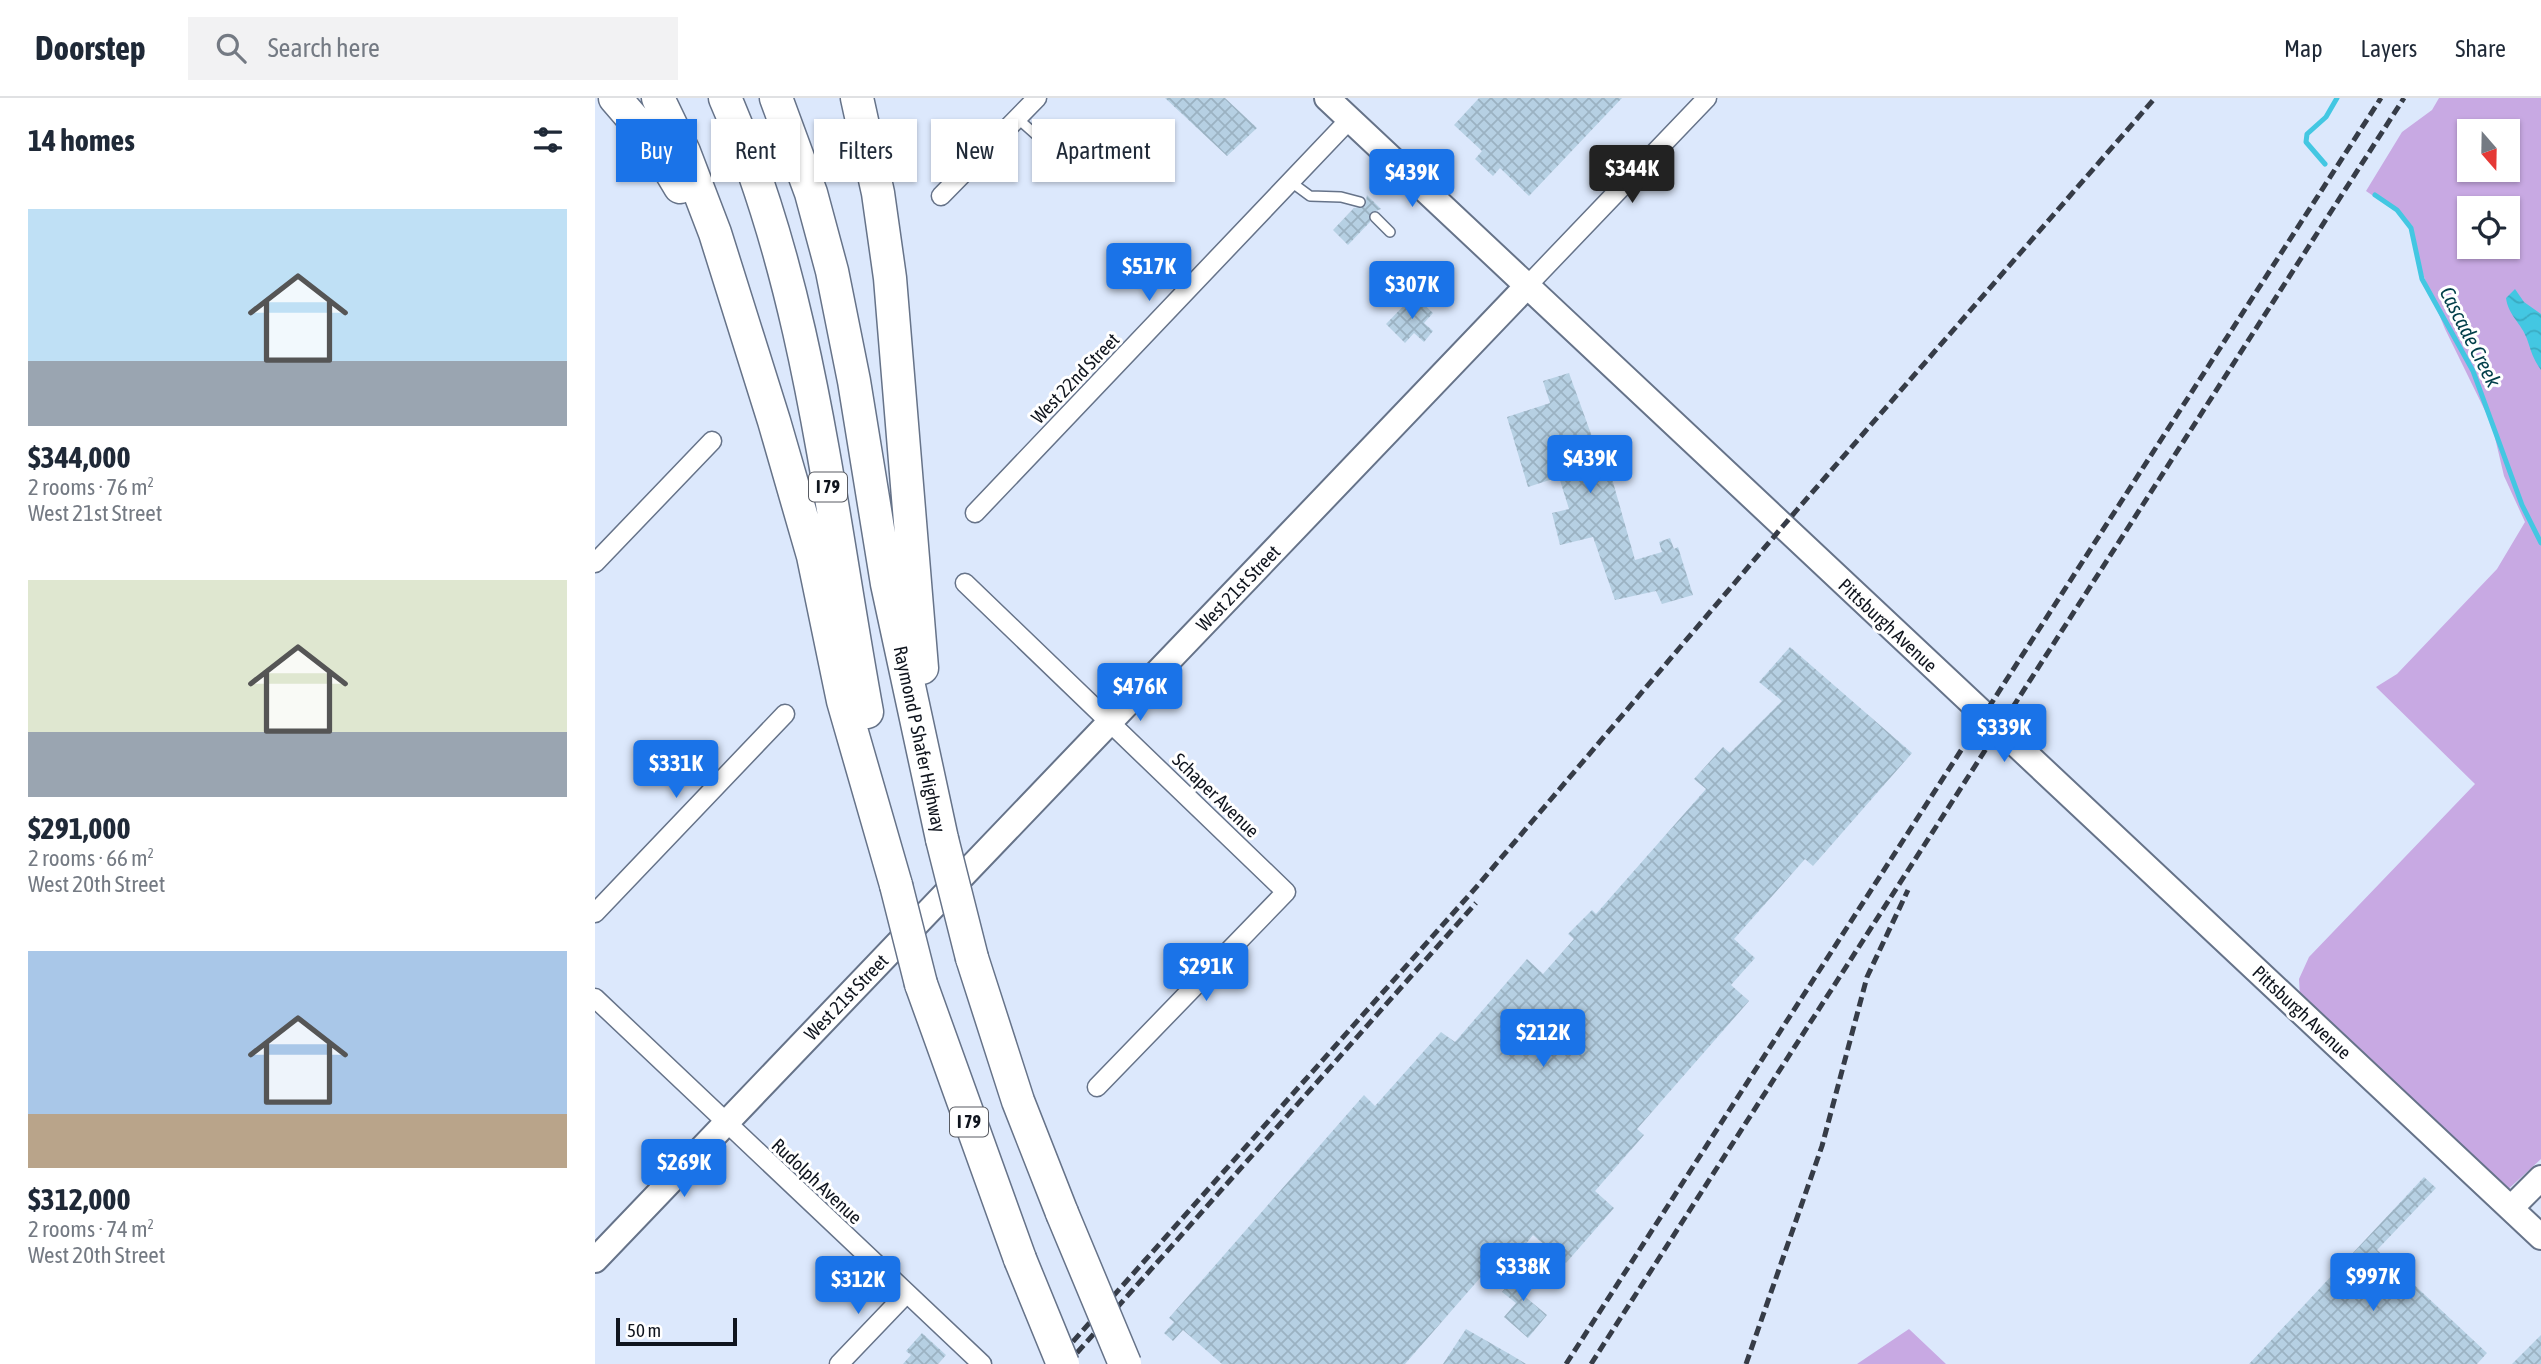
<!DOCTYPE html>
<html lang="en">
<head>
<meta charset="utf-8">
<style>
  :root { --surface:#fff; --page:#f2f2f3; --text:#1f2937; --muted:#747a83; --line:#e0e1e3; --accent:#1a73e8 }
  body { margin:0; font-family:"Asap Condensed",sans-serif; background:var(--page); color:var(--text); height:100vh; display:flex; flex-direction:column; font-size:26px; white-space:nowrap }
  * { box-sizing:border-box; margin:0 }
  p { font-size:23px; color:var(--muted) }
  .icon { flex:none; width:38px; height:38px; fill:none; stroke:currentColor; stroke-width:2; stroke-linecap:round; stroke-linejoin:round }
  .map { position:relative; flex:1; overflow:hidden }
  .details { display:flex; flex-direction:column; background:var(--surface); width:595px }
  .details>* { flex:none }
  .banner { position:absolute; left:21px; top:21px; width:665px; height:63px; display:flex; gap:14px }
  .needle { width:46px; rotate:160deg }
  .buttons { position:absolute; left:1862px; top:21px; display:grid; gap:14px }
  .buttons a { display:grid; place-items:center; width:63px; height:63px; border-radius:0px; background:var(--surface); box-shadow:0 2px 5px #0004; font-size:35px }
  .scale { position:absolute; left:21px; bottom:18px; width:121px; box-sizing:border-box; padding-left:7px; border:4px solid #10151e; border-top:0; font-size:19px; line-height:24px; white-space:nowrap; color:#10151e; -webkit-text-stroke:5px #fff; paint-order:stroke }
  .price { position:absolute; translate:-50% -60px; padding:0 16px; border-radius:7px; background:var(--accent); color:#fff; font-size:23px; line-height:46px; filter:drop-shadow(0 2px 4px #0008) }
  .price::after { content:''; position:absolute; left:50%; top:42px; width:21px; height:16px; margin-left:-10px; background:inherit; clip-path:polygon(0 0,100% 0,50% 100%) }
  .price.on { background:#222; color:#fff }
  ul { padding:0; list-style:none }
  li { display:grid; align-content:center; gap:14px; height:371px; padding:0 28px }
  li span { display:grid; place-items:center; height:217px; border-radius:0px; color:#555 }
  li>.icon { margin-inline-start:auto }
  span .icon { width:126px; height:126px; fill:#fffc; stroke-width:1 }
  li b { font-size:30px }
  h2 { display:flex; justify-content:space-between; align-items:center; height:84px; padding:0 28px; font-size:30px }
  .pill { padding:0 24px; border-radius:0px; background:var(--surface); box-shadow:0 2px 5px #0004; font-size:24px; line-height:63px }
  .pill.on { background:var(--accent); color:#fff }
  header { display:flex; align-items:center; gap:42px; box-sizing:border-box; height:98px; padding:0 35px; background:var(--surface); border-bottom:2px solid var(--line) }
  header strong { font-size:33px }
  nav { display:flex; gap:38px; margin-inline-start:auto; font-size:24px }
  .search { width:490px; height:63px; background:var(--page); display:flex; align-items:center; gap:18px; box-sizing:border-box; padding:0 24px; border-radius:0px; color:var(--muted); font-size:26px }
  main { display:flex; flex:1; min-height:0 }
  .map>svg:first-child { display:block }
  .grass { fill:#c8a9e3; fill-rule:evenodd }
  .water { fill:url(#water-waves) }
  .lines { fill:none; stroke-linecap:round; stroke-linejoin:round }
  .stream { stroke:#43c7e2; stroke-width:5 }
  .building { fill:url(#building-cross-hatch) }
  .lane-casing { stroke:#667389; stroke-width:12 }
  .street-casing { stroke:#667389; stroke-width:21 }
  .secondary-casing { stroke:#667389; stroke-width:28 }
  .highway-casing { stroke:#667389; stroke-width:35 }
  .lane { stroke:#fff; stroke-width:9 }
  .street { stroke:#fff; stroke-width:18 }
  .secondary { stroke:#fff; stroke-width:24 }
  .highway { stroke:#fff; stroke-width:32 }
  .rail { stroke:#363c47; stroke-width:5; stroke-dasharray:10 5; stroke-linecap:butt }
  .highway-bridge-casing { stroke:#667389; stroke-width:35; stroke-linecap:butt }
  .highway-bridge { stroke:#fff; stroke-width:32 }
  .labels { text-anchor:middle; stroke-width:6; stroke-linejoin:round; paint-order:stroke }
  .shield { fill:#fff; stroke:#585b62; stroke-width:2 }
  .shield-label { font-size:18px; font-weight:bold; fill:#10151e }
  .street-label { font-size:19px; fill:#10151e; stroke:#fff }
  .water-label { font-size:21px; font-style:italic; fill:#003e49; stroke:#fff }
</style>
</head>
<body>
<header>
<strong>Doorstep</strong>
<div class="search"><svg class="icon" aria-label="search" viewBox="0 0 24 24"><circle cx="10" cy="10" r="6"/><path d="M15 15l6 6"/></svg>Search here</div>
<nav><a>Map</a><a>Layers</a><a>Share</a></nav>
</header>
<main>
<section class="details">
<h2>14 homes<svg class="icon" aria-label="filters" viewBox="0 0 24 24"><path d="M4 7h16M4 17h16"/><circle cx="9" cy="7" r="2"/><circle cx="15" cy="17" r="2"/></svg></h2>
<ul>
<li><span style="background:linear-gradient(#bfe0f5 70%,#9aa5b1 0)"><svg class="icon" aria-label="home" viewBox="0 0 24 24"><path d="M3 11l9-7 9 7M6 9v11h12V9"/></svg></span><div><b>$344,000</b><p>2 rooms · 76 m²</p><p>West 21st Street</p></div></li>
<li><span style="background:linear-gradient(#dfe7d0 70%,#9aa5b1 0)"><svg class="icon" aria-label="home" viewBox="0 0 24 24"><path d="M3 11l9-7 9 7M6 9v11h12V9"/></svg></span><div><b>$291,000</b><p>2 rooms · 66 m²</p><p>West 20th Street</p></div></li>
<li><span style="background:linear-gradient(#a9c7e8 75%,#b9a48a 0)"><svg class="icon" aria-label="home" viewBox="0 0 24 24"><path d="M3 11l9-7 9 7M6 9v11h12V9"/></svg></span><div><b>$312,000</b><p>2 rooms · 74 m²</p><p>West 20th Street</p></div></li>
</ul>
</section>
<div class="map">
<svg width="1946" height="1266" viewBox="0 0 1946 1266">
  <defs>
    <pattern id="water-waves" width="16" height="10" patternUnits="userSpaceOnUse" patternTransform="scale(1.75)"><rect width="16" height="10" fill="#43c7e2"/><path d="M0 5q4-4 8 0t8 0" fill="none" stroke="#3aaac1"/></pattern>
    <pattern id="building-cross-hatch" width="8" height="8" patternUnits="userSpaceOnUse" patternTransform="scale(1.75)"><rect width="8" height="8" fill="#b6d0e3"/><path d="M0 0l8 8M0 8l8-8" fill="none" stroke="#9bb2c2"/></pattern>
  </defs>
  <rect width="100%" height="100%" fill="#dce8fc"/>
  <path class="grass" d="M1844 0H1946V1061L1908 1096 1705 900 1704 881 1714 859 1880 686 1781 589 1802 576 1902 471 1930 424 1909 378 1897 327 1850 231 1827 174 1812 121 1771 93 1807 34 1837 12ZM1874 33H1913V72H1874ZM1874 110H1913V149H1874Z
    M1314 1231 1351 1266H1262Z"/>
  <path class="water" d="M1920 191 1929 204 1946 216V272C1938 261 1936 253 1932 241 1927 226 1913 217 1911 200Z"/>
  <g class="lines">
    <path class="stream" d="M1730 66 1711 44 1712 36 1731 19 1742 0
      M1780 97 1802 112 1816 130 1827 181 1878 273 1927 407 1946 445"/>
  </g>
  <path class="building" d="M570 0H630L662 30 632 58Z
    M884 0H1027L934 98 905 70 898 78 880 61 887 53 859 27Z
    M772 97 786 111 775 115V124L753 147 738 132 759 110 770 108Z
    M819 197 838 215 829 225 838 233 829 244 819 235 810 245 791 226Z
    M974 275 1009 372 1014 370 1040 462 1067 454 1064 444 1075 440 1079 451 1083 449 1098 497 1067 506 1061 493 1020 502 998 439 965 447 957 415 974 411 964 379 933 389 912 319 955 305 948 283Z
    M1195 549 1317 655 1218 768 1210 761 1139 841 1160 860 1136 887 1154 903 1042 1031 1049 1037 1000 1093 1019 1110 971 1165 938 1137 916 1164 906 1156 810 1266H627L588 1232 578 1243 569 1235 579 1224 574 1220 769 997 780 1008 846 934 860 944 932 861 948 876 979 841 973 836 997 812 1001 816 1111 691 1099 681 1128 649 1135 655 1187 603 1164 584Z
    M1829 1079 1841 1090 1782 1152 1892 1255 1882 1266H1654Z
    M929 1167 943 1178 926 1199 928 1197 952 1217 933 1240 909 1219 921 1205 907 1194Z
    M871 1231 918 1258 931 1266H848Z
    M327 1235 351 1257 343 1266H308L316 1257 311 1253Z
    M1946 1237V1266H1917Z"/>
  <g class="lines">
    <g class="lane-casing">
      <path id="lane" d="M422 20 465 58
        M696 84 715 98 746 99 765 104
        M780 119 795 134"/>
    </g>
    <g class="street-casing">
      <path id="street" d="M346 98 442 0
        M933 187 1112 0
        M380 415 755 21
        M0 465 117 343
        M370 485 691 794 502 989
        M0 815 190 616
        M0 900 387 1266
        M244 1266 311 1196"/>
    </g>
    <g class="secondary-casing">
      <path id="secondary" d="M732 0 1946 1139
        M1916 1110 1946 1080
        M0 1162 933 187"/>
    </g>
    <g class="highway-casing">
      <path id="highway" d="M20 0 58 44 85 89
        M63 0 89 54 120 135 179 323 218 458 248 603 301 787
        M130 0C215 195 234 407 272 614
        M181 0 216 95 237 173 259 283 292 486 347 741
        M262 0 283 95 295 180 327 570
        M377 860 423 1003 467 1115
        M326 886 425 1161"/>
    </g>
    <use href="#lane" class="lane"/>
    <use href="#street" class="street"/>
    <use href="#secondary" class="secondary"/>
    <use href="#highway" class="highway"/>
    <path class="rail" d="M458 1266 884 786 1188 428 1560 0
      M472 1266 881 805
      M971 1266 1786 0
      M996 1266 1809 0
      M1151 1266 1227 1048 1272 879 1313 792"/>
    <g class="highway-bridge-casing">
      <path id="highway-bridge" d="M347 741 377 860
        M301 787 326 886
        M467 1115 530 1266
        M425 1161 468 1266"/>
    </g>
    <use href="#highway-bridge" class="highway-bridge"/>
  </g>
  <g class="labels">
    <g class="shield">
      <rect x="214" y="374.5" width="38" height="29" rx="5"/>
      <rect x="355" y="1009.5" width="38" height="29" rx="5"/>
    </g>
    <g class="shield-label">
      <text x="233" y="395">I 79</text>
      <text x="374" y="1030">I 79</text>
    </g>
    <g class="street-label">
      <text transform="translate(480 280) rotate(-46)" y="7">West 22nd Street</text>
      <text transform="translate(643 490) rotate(-46)" y="7">West 21st Street</text>
      <text transform="translate(1293 527) rotate(43)" y="7">Pittsburgh Avenue</text>
      <text transform="translate(325 641) rotate(78)" y="7">Raymond P Shafer Highway</text>
      <text transform="translate(621 697) rotate(44)" y="7">Schaper Avenue</text>
      <text transform="translate(251 899) rotate(-46)" y="7">West 21st Street</text>
      <text transform="translate(1707 914) rotate(43)" y="7">Pittsburgh Avenue</text>
      <text transform="translate(222 1083) rotate(43)" y="7">Rudolph Avenue</text>
    </g>
    <g class="water-label">
      <text transform="translate(1875 239) rotate(63)" y="7">Cascade Creek</text>
    </g>
  </g>
</svg>
<div class="buttons">
<a><svg class="needle" viewBox="-14 -14 28 28"><path d="M0-13l5 13h-10z" fill="#e53935"/><path d="M0 13l5-13h-10z" fill="#747a83"/></svg></a>
<a><svg class="icon" aria-label="locate" viewBox="0 0 24 24"><circle cx="12" cy="12" r="6"/><path d="M12 2v4M12 18v4M2 12h4M18 12h4"/></svg></a>
</div>
<div class="scale">50 m</div>
<b class="price on" style="left:1037px;top:107px">$344K</b>
<b class="price" style="left:817px;top:111px">$439K</b>
<b class="price" style="left:554px;top:205px">$517K</b>
<b class="price" style="left:817px;top:223px">$307K</b>
<b class="price" style="left:995px;top:397px">$439K</b>
<b class="price" style="left:545px;top:625px">$476K</b>
<b class="price" style="left:1409px;top:666px">$339K</b>
<b class="price" style="left:81px;top:702px">$331K</b>
<b class="price" style="left:611px;top:905px">$291K</b>
<b class="price" style="left:948px;top:971px">$212K</b>
<b class="price" style="left:89px;top:1101px">$269K</b>
<b class="price" style="left:928px;top:1205px">$338K</b>
<b class="price" style="left:1778px;top:1215px">$997K</b>
<b class="price" style="left:263px;top:1218px">$312K</b>
<div class="banner">
<a class="pill on">Buy</a>
<a class="pill">Rent</a>
<a class="pill">Filters</a>
<a class="pill">New</a>
<a class="pill">Apartment</a>
</div>
</div>
</main>
</body>
</html>
